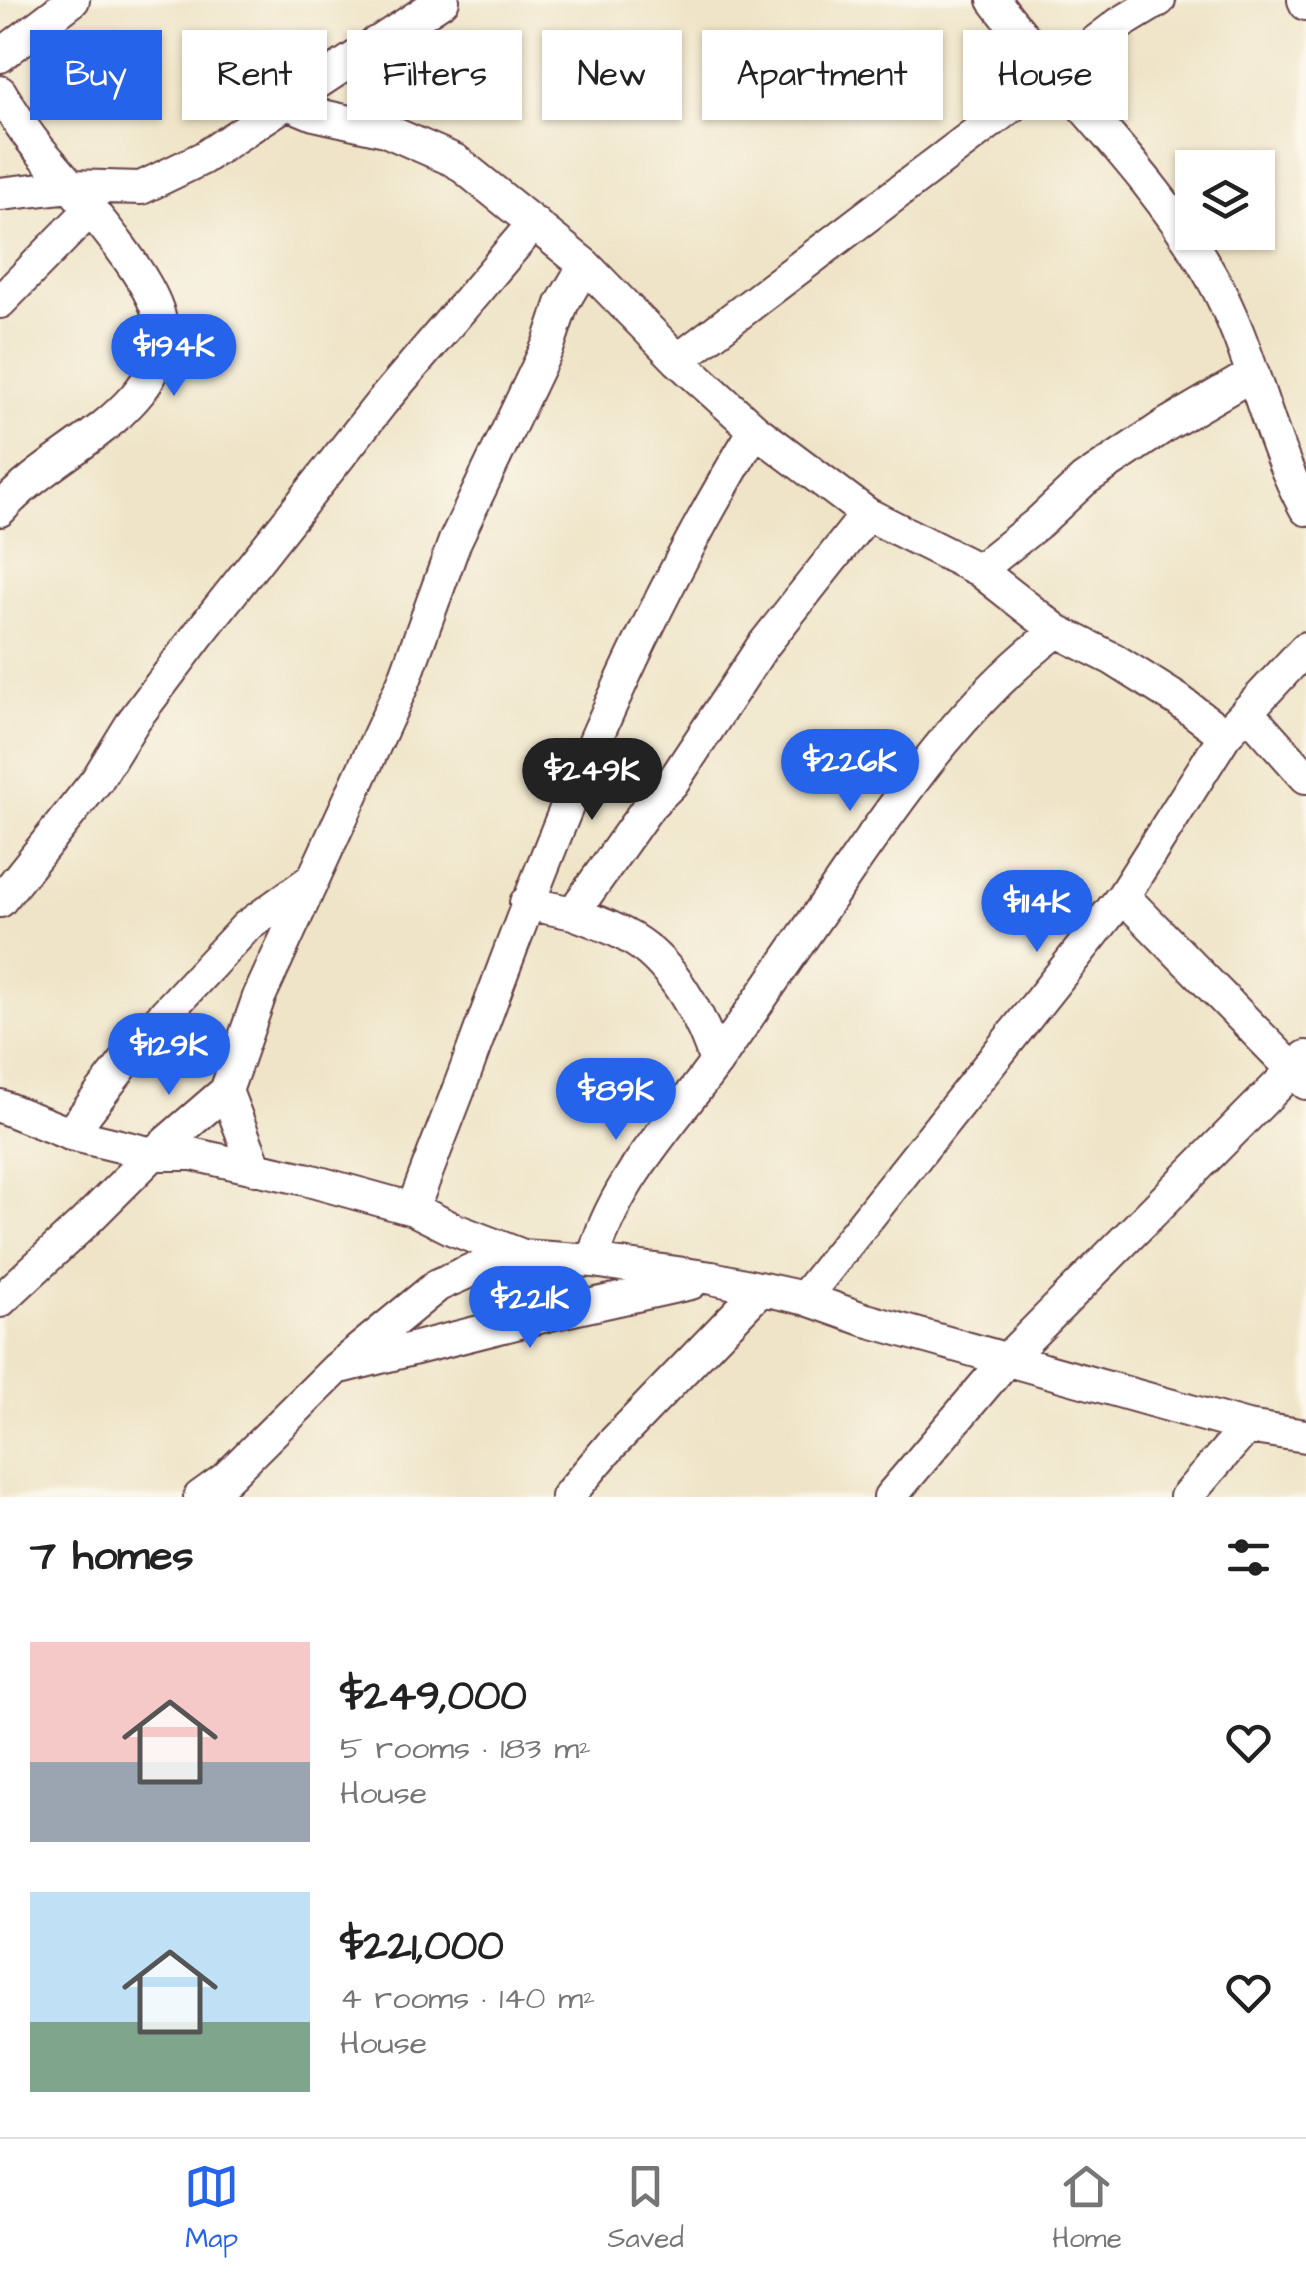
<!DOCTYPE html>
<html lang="en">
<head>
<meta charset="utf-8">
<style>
  :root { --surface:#fff; --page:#f2f2f2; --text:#222; --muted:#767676; --line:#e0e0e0; --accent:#2563eb }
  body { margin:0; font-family:"Architects Daughter",sans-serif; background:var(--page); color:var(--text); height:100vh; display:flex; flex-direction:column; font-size:38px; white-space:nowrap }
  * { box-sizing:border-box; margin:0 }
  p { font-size:32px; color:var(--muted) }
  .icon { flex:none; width:55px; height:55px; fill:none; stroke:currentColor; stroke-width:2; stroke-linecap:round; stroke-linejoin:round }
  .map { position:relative; height:1497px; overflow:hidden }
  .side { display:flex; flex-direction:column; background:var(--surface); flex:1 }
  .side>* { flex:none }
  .guide { position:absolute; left:30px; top:30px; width:1248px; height:90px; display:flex; gap:20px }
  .buttons { position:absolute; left:1175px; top:150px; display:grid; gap:20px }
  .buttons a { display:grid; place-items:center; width:100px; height:100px; border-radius:0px; background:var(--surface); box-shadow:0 2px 8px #0004; font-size:50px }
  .price { position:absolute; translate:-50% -85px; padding:0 22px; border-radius:35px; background:var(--accent); color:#fff; font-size:32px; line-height:65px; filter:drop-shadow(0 2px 5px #0008) }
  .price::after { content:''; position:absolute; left:50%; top:60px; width:30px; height:22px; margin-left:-15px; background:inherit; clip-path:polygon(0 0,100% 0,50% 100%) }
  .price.active { background:#222; color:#fff }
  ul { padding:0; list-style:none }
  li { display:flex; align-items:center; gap:30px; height:250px; padding:0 30px }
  li span { display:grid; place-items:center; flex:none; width:280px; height:200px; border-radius:0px; color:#555 }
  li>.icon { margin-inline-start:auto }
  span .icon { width:120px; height:120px; fill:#fffc; stroke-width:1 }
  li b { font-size:42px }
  h2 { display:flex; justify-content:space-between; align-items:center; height:120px; padding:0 30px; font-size:42px }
  .chip { padding:0 35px; border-radius:0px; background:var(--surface); box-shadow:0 2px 8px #0004; font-size:35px; line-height:90px }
  .chip.active { background:var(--accent); color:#fff }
  .tabs { display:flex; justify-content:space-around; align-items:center; height:140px; border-top:2px solid var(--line); background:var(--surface); font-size:28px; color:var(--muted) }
  .tabs a { display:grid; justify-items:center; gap:5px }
  .tabs .active { color:var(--accent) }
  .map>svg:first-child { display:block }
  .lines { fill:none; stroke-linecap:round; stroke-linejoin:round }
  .minor-casing { stroke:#633d42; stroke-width:36 }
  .minor { stroke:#fff; stroke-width:32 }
</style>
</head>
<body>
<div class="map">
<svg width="1306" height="1497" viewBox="0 0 1306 1497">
  <rect width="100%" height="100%" fill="#fbf7ec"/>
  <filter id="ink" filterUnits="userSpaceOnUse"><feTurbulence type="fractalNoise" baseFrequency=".01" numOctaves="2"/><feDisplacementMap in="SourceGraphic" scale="20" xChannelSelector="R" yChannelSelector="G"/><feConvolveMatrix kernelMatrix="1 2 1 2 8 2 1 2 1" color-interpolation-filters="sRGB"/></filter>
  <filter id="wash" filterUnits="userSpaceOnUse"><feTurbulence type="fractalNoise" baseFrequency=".0048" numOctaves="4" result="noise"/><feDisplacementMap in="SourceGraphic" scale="40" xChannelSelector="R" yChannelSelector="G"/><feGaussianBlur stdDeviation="2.25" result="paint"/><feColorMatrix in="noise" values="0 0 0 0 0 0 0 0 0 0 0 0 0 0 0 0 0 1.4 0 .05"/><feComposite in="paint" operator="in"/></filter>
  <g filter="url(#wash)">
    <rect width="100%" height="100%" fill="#efe4c7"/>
  </g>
  <g filter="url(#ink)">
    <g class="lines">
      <g class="minor-casing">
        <path id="minor" d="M994 0C1064 93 1153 173 1211 276 1253 349 1265 435 1306 509
          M1304 0 1306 4
          M376 43 377 83 385 130
          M0 56 73 0
          M0 92C13 113 27 136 44 155 73 189 156 280 160 322 163 352 154 376 134 398 95 442 39 466 0 510
          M285 102 314 114 385 130 456 161 585 265 678 360 755 430 867 514 979 570 1057 631 1113 659 1178 700 1225 735
          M0 194 70 186 141 188 203 158 443 0
          M0 302 90 210
          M678 360 1119 24 1159 0
          M979 570 1038 523 1084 480 1166 425 1253 374
          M1247 711 1306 777
          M1123 896 1306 1083
          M0 901 97 780 134 720 201 631 382 402 534 223
          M526 903 573 913 649 806 672 783 762 647 867 514
          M573 913C597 922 625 932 645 948 677 973 705 1024 716 1063
          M226 1091 256 1169
          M0 1106 70 1134 153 1154H192L305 1179 413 1209 453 1229 523 1256
          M70 1134 147 1033 246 927 310 881
          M413 1209C431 1158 452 1109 470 1059 550 839 632 631 755 430
          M593 1261C612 1182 674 1122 720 1057 763 995 806 932 849 870 910 782 971 696 1057 631
          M804 1298 1123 896 1225 735 1306 648
          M0 1301 83 1224 153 1154 226 1091 259 997 404 681 455 541 548 346 562 304 585 265
          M345 1366 551 1314 691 1283
          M200 1497 225 1479 336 1369 438 1285 472 1270 523 1256 593 1261 712 1278 804 1298 866 1320 1247 1427
          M567 1497 611 1445 761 1289
          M890 1497 1008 1358 1306 1057
          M1186 1497 1247 1427 1306 1436"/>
      </g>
      <use href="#minor" class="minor"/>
    </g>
  </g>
</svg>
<div class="buttons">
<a><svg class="icon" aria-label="layers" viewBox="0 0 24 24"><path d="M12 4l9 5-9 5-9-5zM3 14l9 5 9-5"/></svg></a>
</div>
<b class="price" style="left:174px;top:399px">$194K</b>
<b class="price" style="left:850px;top:814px">$226K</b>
<b class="price active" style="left:592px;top:823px">$249K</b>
<b class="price" style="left:1037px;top:955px">$114K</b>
<b class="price" style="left:169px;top:1098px">$129K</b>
<b class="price" style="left:616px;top:1143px">$89K</b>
<b class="price" style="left:530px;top:1351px">$221K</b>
<div class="guide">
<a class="chip active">Buy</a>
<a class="chip">Rent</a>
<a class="chip">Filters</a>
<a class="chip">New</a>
<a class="chip">Apartment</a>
<a class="chip">House</a>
</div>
</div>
<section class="side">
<h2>7 homes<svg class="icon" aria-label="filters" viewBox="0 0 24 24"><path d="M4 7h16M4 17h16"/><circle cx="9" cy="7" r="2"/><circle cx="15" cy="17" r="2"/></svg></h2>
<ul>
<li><span style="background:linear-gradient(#f6c9c9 60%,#9aa5b1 0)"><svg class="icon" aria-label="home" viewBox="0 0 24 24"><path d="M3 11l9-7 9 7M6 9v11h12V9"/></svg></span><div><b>$249,000</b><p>5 rooms · 183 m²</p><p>House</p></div><svg class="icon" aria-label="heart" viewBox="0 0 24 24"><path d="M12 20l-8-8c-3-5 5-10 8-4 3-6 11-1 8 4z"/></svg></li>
<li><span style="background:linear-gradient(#bfe0f5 65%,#7fa58c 0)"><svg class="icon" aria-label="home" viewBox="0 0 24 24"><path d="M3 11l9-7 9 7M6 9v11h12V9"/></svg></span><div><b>$221,000</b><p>4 rooms · 140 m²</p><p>House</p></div><svg class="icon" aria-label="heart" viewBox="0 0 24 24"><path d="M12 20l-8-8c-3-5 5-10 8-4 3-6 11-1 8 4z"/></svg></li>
</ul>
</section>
<nav class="tabs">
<a class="active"><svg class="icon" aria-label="map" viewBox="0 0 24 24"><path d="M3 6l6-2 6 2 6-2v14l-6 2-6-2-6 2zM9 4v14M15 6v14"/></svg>Map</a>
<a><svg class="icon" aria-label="saved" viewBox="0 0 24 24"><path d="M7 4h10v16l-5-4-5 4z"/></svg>Saved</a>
<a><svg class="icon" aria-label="home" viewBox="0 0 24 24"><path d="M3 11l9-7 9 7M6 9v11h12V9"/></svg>Home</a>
</nav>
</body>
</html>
